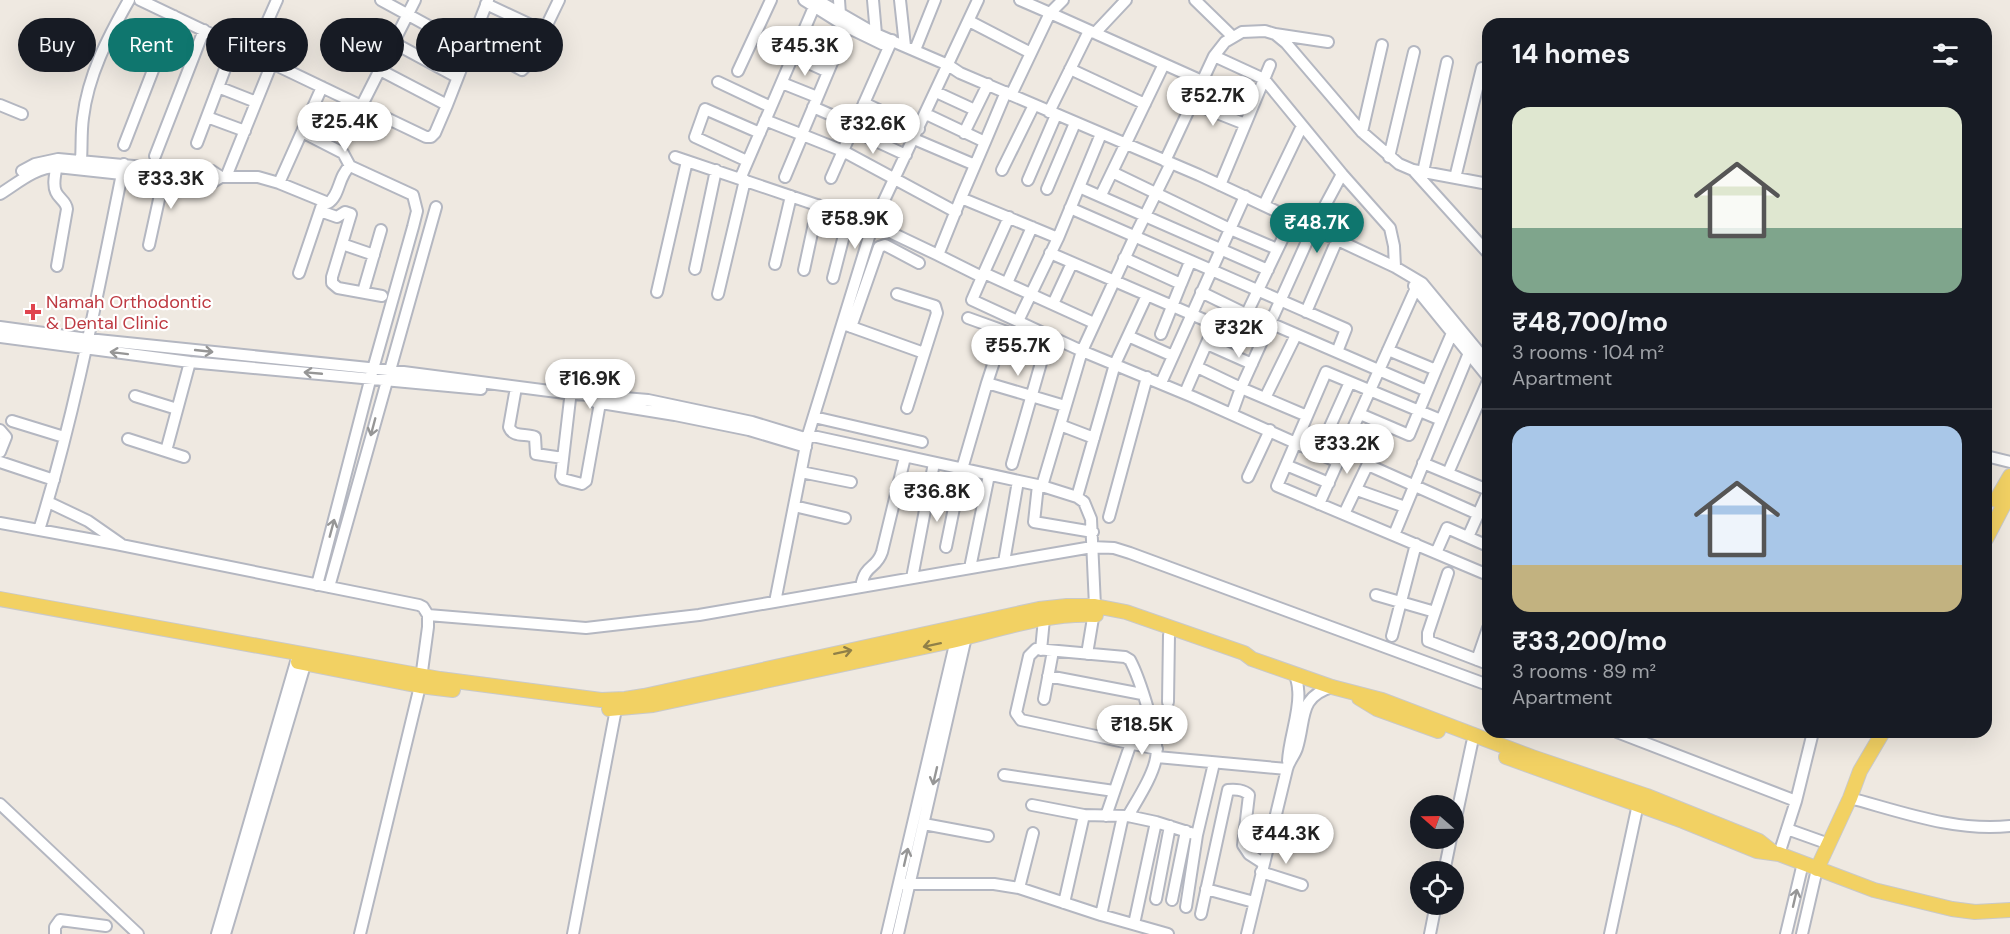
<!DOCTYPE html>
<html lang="en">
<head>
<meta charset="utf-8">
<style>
  :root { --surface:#171b24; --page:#20242c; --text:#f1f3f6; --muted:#9ea1a6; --line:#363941; --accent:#0f766e }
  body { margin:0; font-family:"DM Sans",sans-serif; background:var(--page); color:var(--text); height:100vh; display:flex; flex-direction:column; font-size:22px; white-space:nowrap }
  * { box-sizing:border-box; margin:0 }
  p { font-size:20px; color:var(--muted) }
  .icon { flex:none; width:33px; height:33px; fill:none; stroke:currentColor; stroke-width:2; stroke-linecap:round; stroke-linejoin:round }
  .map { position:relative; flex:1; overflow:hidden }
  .sheet { position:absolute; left:1482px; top:18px; width:510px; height:720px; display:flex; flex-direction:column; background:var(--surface); border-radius:18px; box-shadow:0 6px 24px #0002 }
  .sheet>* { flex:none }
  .hud { position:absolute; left:18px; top:18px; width:570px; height:54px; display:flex; gap:12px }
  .needle { width:39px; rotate:290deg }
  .fabs { position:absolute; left:1410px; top:795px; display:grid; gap:12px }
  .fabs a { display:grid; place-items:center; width:54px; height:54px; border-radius:50%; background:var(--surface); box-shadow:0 6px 24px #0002; font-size:30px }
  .price { position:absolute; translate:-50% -51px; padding:0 14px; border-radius:21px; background:#fff; color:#222; font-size:20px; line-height:39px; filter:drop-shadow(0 2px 3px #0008) }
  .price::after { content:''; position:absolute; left:50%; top:36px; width:18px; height:14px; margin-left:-9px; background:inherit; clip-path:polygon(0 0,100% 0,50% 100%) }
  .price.on { background:var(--accent); color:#fff }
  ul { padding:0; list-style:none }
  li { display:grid; align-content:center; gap:12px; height:318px; padding:0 30px }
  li+li { border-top:2px solid var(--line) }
  li span { display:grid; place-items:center; height:186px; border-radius:18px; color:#555 }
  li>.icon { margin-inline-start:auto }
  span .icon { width:108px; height:108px; fill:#fffc; stroke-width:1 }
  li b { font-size:26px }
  h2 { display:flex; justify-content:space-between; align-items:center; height:72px; padding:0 30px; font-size:26px }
  .pill { padding:0 21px; border-radius:27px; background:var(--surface); box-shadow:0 6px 24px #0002; font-size:21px; line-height:54px }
  .pill.on { background:var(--accent); color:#fff }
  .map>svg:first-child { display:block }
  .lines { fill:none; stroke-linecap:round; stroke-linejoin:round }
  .minor-casing { stroke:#b4b7c1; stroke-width:14 }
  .major-casing { stroke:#c9c9c9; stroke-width:16 }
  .minor { stroke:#fff; stroke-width:10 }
  .major { stroke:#f2d163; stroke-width:14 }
  .oneway { stroke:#969696 }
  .oneway2 { stroke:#908048 }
  .health-dot { fill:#e0444e; stroke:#fff; stroke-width:2 }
  .labels { text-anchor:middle; stroke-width:4.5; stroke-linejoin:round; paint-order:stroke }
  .health-label { font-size:18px; fill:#be3a42; stroke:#fff; text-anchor:start }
</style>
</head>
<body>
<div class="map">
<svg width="2010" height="934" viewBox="0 0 2010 934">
  <rect width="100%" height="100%" fill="#efe9e1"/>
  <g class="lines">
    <g class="minor-casing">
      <path id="minor" d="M140 0 426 137H431L435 133 447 105 488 0
        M381 0 469 48
        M804 0 847 27 882 44
        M817 0 876 34 948 65 960 73 1199 175 1395 267 1422 283 1488 363
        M839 0 840 14
        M873 0 876 34
        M900 0 905 46
        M1063 0 1050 13 1202 81
        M1195 0 1233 37
        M486 4 544 31
        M969 21 1031 53
        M1095 33 1126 0
        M1275 34 1328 42
        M470 42 522 70 528 64 559 0
        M394 43 457 77
        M915 50 935 0
        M253 54 277 0
        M793 56 828 72
        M1214 56 1264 79 1342 174 1390 228 1394 246 1395 267
        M1070 69 1145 104
        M380 70 447 105
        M738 71 771 0
        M718 82 771 107
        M782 83 817 97
        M218 87 256 102
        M936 92 975 110
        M1011 95 1050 13 1020 0
        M864 103 919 129
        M1192 103 1245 124
        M0 105 22 114
        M361 107 415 0
        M813 107 854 125
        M1049 112 1089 31
        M926 114 985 142 1006 92
        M207 117 245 131
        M765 120 843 151 956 212
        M852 130 906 155
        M302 132 343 153 350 166
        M1362 132 1382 45
        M964 133 988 84
        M802 134 847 27
        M914 139 975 165
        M197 143 234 45
        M124 145 174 16
        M155 156 204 30
        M675 157 873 224 938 255 961 198 1058 238 1101 134
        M1389 157 1414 52
        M81 160C82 146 81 132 83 118 88 75 108 37 129 0
        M747 161 695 137 705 109 760 133
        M1165 161 1214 56 1225 42 1242 32 1265 31 1275 34 1286 43 1362 132 1399 164 1413 170 1488 184
        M1002 170 1034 105
        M1413 170 1488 253
        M22 171 35 164 58 159 166 169 212 171 221 177
        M1112 172 1230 229 1277 249
        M1423 172 1447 62
        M226 177 272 63
        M785 177 803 134
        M831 178 892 40
        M1455 178 1482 68
        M740 179 814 7
        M1028 180 1056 115
        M279 183 322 87
        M1220 185 1270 65
        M1079 187 1268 270
        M1047 189 1075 123
        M0 194C18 183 35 167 57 167L205 183 213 182 221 177H258L279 183 328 203C340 196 338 176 350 166L413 195 417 211 413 227 373 369 317 585
        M1101 195 1164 64
        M961 198 985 142
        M1264 205 1302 126
        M1070 208 1346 329 1337 352
        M320 211 337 217 345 212 351 214 332 277V283L338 288 382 296
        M342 244 374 255
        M149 245 165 172
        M1050 253 1237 334 1292 219
        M938 255 982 277 972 300 1082 351 1193 397 1338 462
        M1124 258 1181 284 1190 262
        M775 264 791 196
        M57 266 67 209C66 201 59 199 56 192 52 184 56 170 58 161
        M695 269 716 170
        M804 270 818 205
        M299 273 322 205
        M984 273 1094 323
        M982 277 1009 217
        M833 278 849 216
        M1007 283 1032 227
        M1414 286 1488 377
        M363 292 381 230
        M657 292 687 161
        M1201 292 1246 314
        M718 294 745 180
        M897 294 935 306 937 313 907 408
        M1053 304 1072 263
        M1306 312 1337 240
        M968 318 1018 336
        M1018 321 1058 238
        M1270 323 1427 391
        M846 325 924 353
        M0 327 88 339 388 370 565 393 648 400 752 422 808 439
        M851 327 879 247 885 245 919 263
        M1004 331 987 383 1065 406
        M1161 334 1181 284
        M1128 336 1173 356
        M0 337 190 362 481 389
        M1207 344 1252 364
        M1197 367 1241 388 1313 228 1342 174
        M1436 370 1452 333
        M1161 383 1245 196
        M515 393 509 427C513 438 526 433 535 437L536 454 563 458
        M1185 393 1215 324
        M135 396 177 409
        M1265 398 1296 335
        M570 399 561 476 563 479 582 484 586 481 600 403
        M595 402 675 415 749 430 806 447
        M1232 413 1241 388 1307 416
        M1360 414 1409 435 1436 370 1388 350
        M814 417 922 442
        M1441 420 1326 372 1277 486 1488 575
        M12 421 64 437
        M1060 425 1094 438
        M0 430 6 437 0 452
        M1328 431 1350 382
        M808 435 1042 486 1082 351 1134 238 1171 163
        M128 439 184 457
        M166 451 190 362
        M1986 456 2010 462
        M0 462 54 480
        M1423 463 1488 490
        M1012 464 1049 335
        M1286 465 1329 483
        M1368 465 1478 514
        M801 472 851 482
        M1448 473 1488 381
        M1248 477 1270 430
        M1038 485 1034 522 1093 532
        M1042 486 1077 497 1084 502 1091 519 1095 606 1087 654
        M1357 490 1405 507
        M896 492 927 499
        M1077 497 1115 364 1147 295
        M48 502 88 521 121 544
        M1319 504 1415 290
        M794 506 845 518
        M1344 514 1376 447 1350 436
        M1109 517 1147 377
        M0 523 116 544 419 605 423 607 428 615V627L420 686 360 934
        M39 530C76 411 99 286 124 164
        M1394 535 1469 353
        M1468 537 1488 492
        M946 547 962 469 987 383
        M1436 553 1447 528 1488 546
        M1004 562 1018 481
        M970 568 989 475
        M1448 573 1428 633V641L1488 664
        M912 578 934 463
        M329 587 436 207
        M861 587C865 563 876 570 882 552L905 457
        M1376 595 1435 612
        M775 602 808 435 873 224 978 0
        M428 615 586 628 699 615 1092 547 1114 548 1130 553 1488 685
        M1392 636 1416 544
        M1041 650 1044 619
        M1477 660 1488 628
        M1048 676 1142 694
        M1044 699 1053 651
        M1168 702 1169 635
        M1617 732 1796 801
        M1157 757 1287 769
        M1288 761C1289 738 1301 709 1298 689 1298 684 1296 679 1295 674
        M1004 775 1114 791
        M1850 798C1902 812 1956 832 2010 826
        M0 804 138 934
        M1032 805 1084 815 1128 816 1156 822 1197 835
        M1106 816 1131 743
        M1128 816C1137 800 1153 776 1156 758 1160 740 1139 677 1130 660L1125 657 1036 649 1029 656 1016 713 1021 720 1157 749
        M924 824 988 836
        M1454 827 1472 743
        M1787 829 1829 844
        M1779 854 1796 801 1813 732
        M1261 872 1302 885
        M1444 872 1451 838
        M903 884H994L1019 888 1101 915 1168 934
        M1019 888 1033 833
        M1206 889 1254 902
        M1156 899 1170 826
        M1172 900 1186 831
        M1064 903 1084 815
        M1186 907 1197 835 1214 763
        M1201 914 1228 790C1235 789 1244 790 1249 795L1243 845 1249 854 1263 863
        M1101 915 1123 816
        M1134 924 1156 822
        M55 934V927L60 920 106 926
        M217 934 298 655
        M225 934 307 658
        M573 934 616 709
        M887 934 956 640
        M898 934 966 637
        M1247 934 1287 769C1289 761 1295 755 1297 748 1306 719 1298 697 1332 687
        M1430 934 1436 904
        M1610 934 1638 804
        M1786 934 1803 863
        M1802 934 1817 869"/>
    </g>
    <g class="major-casing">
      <path id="major" d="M1996 500 2010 476
        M1986 539 2010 493
        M0 599 440 679 601 700 625 699 644 696 1039 609 1067 606H1095L1126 612 1244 653 1252 659 1332 687 1382 700 1532 757 1647 796 1759 841 1773 852
        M298 662 420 686 453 690
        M1359 698 1377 709 1438 731
        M609 709 653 705C753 683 853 663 952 641 999 630 1048 612 1096 615
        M1506 757 1683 821 1757 851 1779 854 1874 890 1952 909 1975 912 2010 910
        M1817 869 1850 798 1860 771 1883 732"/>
    </g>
    <use href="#minor" class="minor"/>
    <use href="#major" class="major"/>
  </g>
  <defs><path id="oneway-shaft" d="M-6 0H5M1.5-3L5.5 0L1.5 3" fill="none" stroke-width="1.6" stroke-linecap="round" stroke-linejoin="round" transform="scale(1.5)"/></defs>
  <g class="oneway">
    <use href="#oneway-shaft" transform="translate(204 351) rotate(6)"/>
    <use href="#oneway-shaft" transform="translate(119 353) rotate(-173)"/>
    <use href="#oneway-shaft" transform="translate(313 373) rotate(-175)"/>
    <use href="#oneway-shaft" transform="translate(373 427) rotate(105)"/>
    <use href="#oneway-shaft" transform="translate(332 528) rotate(-75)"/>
    <use href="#oneway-shaft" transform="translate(935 776) rotate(103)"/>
    <use href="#oneway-shaft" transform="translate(906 857) rotate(-77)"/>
    <use href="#oneway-shaft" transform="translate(1795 898) rotate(-77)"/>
  </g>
  <g class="oneway2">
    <use href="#oneway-shaft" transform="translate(932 645) rotate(168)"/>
    <use href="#oneway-shaft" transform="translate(843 652) rotate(-12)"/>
  </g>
  <path class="health-dot" d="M30 303h6v6h6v6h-6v6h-6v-6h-6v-6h6z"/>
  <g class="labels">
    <g class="health-label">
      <text x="46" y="308">Namah Orthodontic<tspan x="46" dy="21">&amp; Dental Clinic</tspan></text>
    </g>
  </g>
</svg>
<div class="fabs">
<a><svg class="needle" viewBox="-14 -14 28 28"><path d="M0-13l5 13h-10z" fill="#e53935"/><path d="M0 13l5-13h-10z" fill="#9ea1a6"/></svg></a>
<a><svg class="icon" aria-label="locate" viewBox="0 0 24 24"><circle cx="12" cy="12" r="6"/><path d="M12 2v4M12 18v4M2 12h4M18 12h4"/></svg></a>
</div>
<b class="price" style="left:805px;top:77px">₹45.3K</b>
<b class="price" style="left:1213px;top:127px">₹52.7K</b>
<b class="price" style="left:345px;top:153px">₹25.4K</b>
<b class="price" style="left:873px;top:155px">₹32.6K</b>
<b class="price" style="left:171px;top:210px">₹33.3K</b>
<b class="price" style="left:855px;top:250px">₹58.9K</b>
<b class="price on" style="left:1317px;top:254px">₹48.7K</b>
<b class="price" style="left:1239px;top:359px">₹32K</b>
<b class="price" style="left:1018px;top:377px">₹55.7K</b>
<b class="price" style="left:590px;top:410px">₹16.9K</b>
<b class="price" style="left:1347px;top:475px">₹33.2K</b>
<b class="price" style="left:937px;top:523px">₹36.8K</b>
<b class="price" style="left:1142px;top:756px">₹18.5K</b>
<b class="price" style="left:1286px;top:865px">₹44.3K</b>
<div class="hud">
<a class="pill">Buy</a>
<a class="pill on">Rent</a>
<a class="pill">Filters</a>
<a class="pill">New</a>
<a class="pill">Apartment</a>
</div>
<section class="sheet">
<h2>14 homes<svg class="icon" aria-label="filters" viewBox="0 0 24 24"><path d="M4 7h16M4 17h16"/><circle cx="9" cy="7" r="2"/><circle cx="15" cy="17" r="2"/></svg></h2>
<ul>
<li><span style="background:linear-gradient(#dfe7d0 65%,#7fa58c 0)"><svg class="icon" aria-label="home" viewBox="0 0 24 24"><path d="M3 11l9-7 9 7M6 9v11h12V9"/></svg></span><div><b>₹48,700/mo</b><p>3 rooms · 104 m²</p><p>Apartment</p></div></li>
<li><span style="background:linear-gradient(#a9c7e8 75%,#c2b280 0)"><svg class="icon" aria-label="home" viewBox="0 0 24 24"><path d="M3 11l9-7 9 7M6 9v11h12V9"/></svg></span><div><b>₹33,200/mo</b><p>3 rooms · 89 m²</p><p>Apartment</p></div></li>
</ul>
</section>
</div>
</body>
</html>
